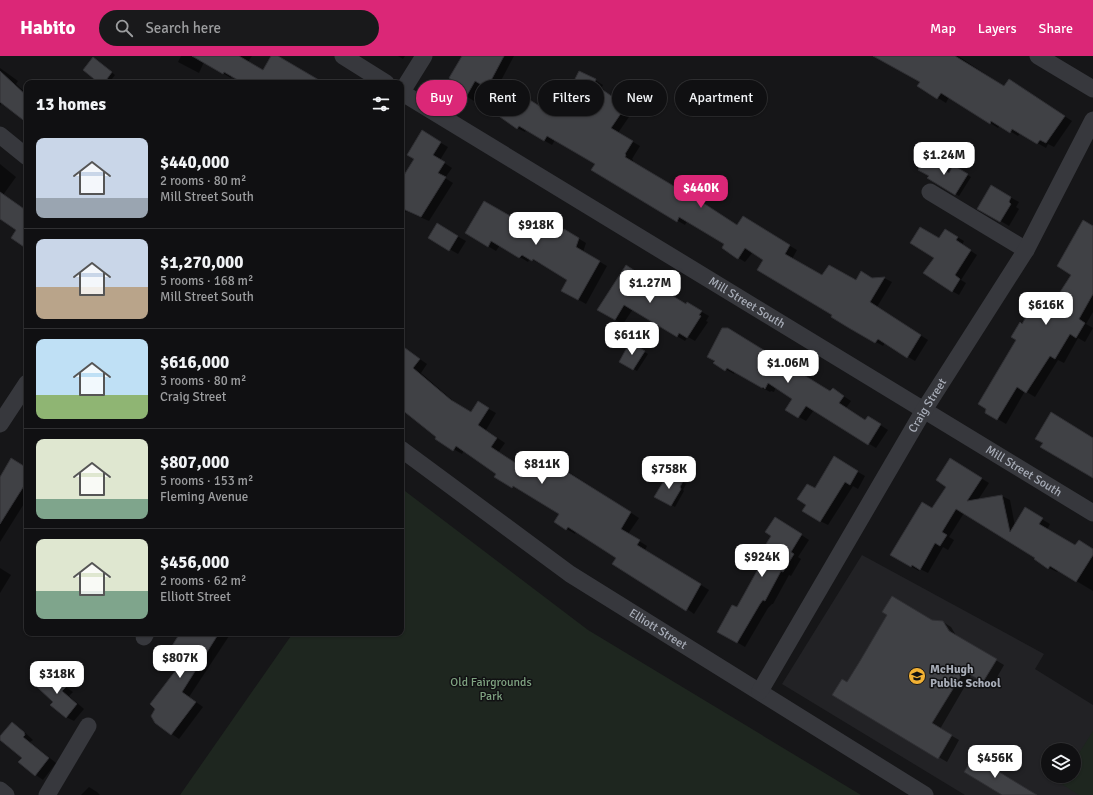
<!DOCTYPE html>
<html lang="en">
<head>
<meta charset="utf-8">
<style>
  :root { --surface:#101012; --page:#19191b; --text:#f1f3f6; --muted:#9c9d9f; --line:#303032; --accent:#db2777 }
  body { margin:0; font-family:Signika,sans-serif; background:var(--page); color:var(--text); height:100vh; display:flex; flex-direction:column; font-size:15px; white-space:nowrap }
  * { box-sizing:border-box; margin:0 }
  p { font-size:13px; color:var(--muted) }
  .icon { flex:none; width:22px; height:22px; fill:none; stroke:currentColor; stroke-width:2; stroke-linecap:round; stroke-linejoin:round }
  .map { position:relative; flex:1; overflow:hidden }
  .drawer { position:absolute; left:24px; top:24px; width:380px; height:556px; display:flex; flex-direction:column; background:var(--surface); border-radius:8px; box-shadow:0 1px 3px #0004,0 0 0 1px var(--line) }
  .drawer>* { flex:none }
  .top-card { position:absolute; left:416px; top:24px; width:380px; height:36px; display:flex; gap:8px }
  .tools { position:absolute; left:1041px; top:687px; display:grid; gap:8px }
  .tools a { display:grid; place-items:center; width:40px; height:40px; border-radius:50%; background:var(--surface); box-shadow:0 1px 3px #0004,0 0 0 1px var(--line); font-size:20px }
  .price { position:absolute; translate:-50% -34px; padding:0 9px; border-radius:8px; background:#fff; color:#222; font-size:13px; line-height:26px; filter:drop-shadow(0 1px 2px #0008) }
  .price::after { content:''; position:absolute; left:50%; top:24px; width:12px; height:9px; margin-left:-6px; background:inherit; clip-path:polygon(0 0,100% 0,50% 100%) }
  .price.on { background:var(--accent); color:#fff }
  ul { padding:0; list-style:none }
  li { display:flex; align-items:center; gap:12px; height:100px; padding:0 12px }
  li+li { border-top:1px solid var(--line) }
  li span { display:grid; place-items:center; flex:none; width:112px; height:80px; border-radius:8px; color:#555 }
  li>.icon { margin-inline-start:auto }
  span .icon { width:48px; height:48px; fill:#fffc; stroke-width:1 }
  li b { font-size:17px }
  h2 { display:flex; justify-content:space-between; align-items:center; height:48px; padding:0 12px; font-size:17px }
  .pill { padding:0 14px; border-radius:18px; background:var(--surface); box-shadow:0 1px 3px #0004,0 0 0 1px var(--line); font-size:14px; line-height:36px }
  .pill.on { background:var(--accent); color:#fff }
  header { display:flex; align-items:center; gap:24px; box-sizing:border-box; height:56px; padding:0 20px; background:var(--accent); color:#fff }
  header strong { font-size:19px }
  nav { display:flex; gap:22px; margin-inline-start:auto; font-size:14px }
  .search { width:280px; height:36px; background:var(--page); display:flex; align-items:center; gap:10px; box-sizing:border-box; padding:0 14px; border-radius:22px; color:var(--muted); font-size:15px }
  .map>svg:first-child { display:block }
  .built { fill:#222225; fill-rule:evenodd }
  .green { fill:#1e261f }
  .shadow { fill:#0007; fill-rule:evenodd }
  .building { fill:#404145; stroke:#303034 }
  .lines { fill:none; stroke-linecap:round; stroke-linejoin:round }
  .minor { stroke:#37383d; stroke-width:17 }
  .labels { text-anchor:middle; stroke-width:3; stroke-linejoin:round; paint-order:stroke }
  .street-label { font-size:12px; fill:#a8adb8; stroke:#111113 }
  .poi-label { font-size:12px; font-weight:bold; fill:#a8adb8; stroke:#111113; text-anchor:start }
  .park-label { font-size:12px; fill:#7fa381; stroke:#111113 }
</style>
</head>
<body>
<header>
<strong>Habito</strong>
<div class="search"><svg class="icon" aria-label="search" viewBox="0 0 24 24"><circle cx="10" cy="10" r="6"/><path d="M15 15l6 6"/></svg>Search here</div>
<nav><a>Map</a><a>Layers</a><a>Share</a></nav>
</header>
<div class="map">
<svg width="1093" height="739" viewBox="0 0 1093 739">
  <rect width="100%" height="100%" fill="#161618"/>
  <path class="built" d="M862 499 1044 598 1035 613 1093 649V739H965L782 628ZM1048 694H1074V720H1048Z"/>
  <path class="green" d="M401 432 588 574 861 739H180L293 577H401Z
    M1093 675V739H1079L1060 727 1064 720H1074V705Z"/>
  <path class="shadow" d="M181 0H252L248 6 263 16 272 0H276L322 27H245L232 20 231 22 204 6 199 17 178 6Z
    M398 0H405L403 3Z
    M466 0H514L495 36 483 29 474 45 451 31Z
    M887 0H958L1005 31 1017 29 1072 65 1054 91 1048 88 1046 92 1020 77 1018 80 1000 69 998 72 949 41 946 47 938 42 919 30 921 26Z
    M97 4 115 19 109 27H101Z
    M0 12 18 25 16 28 27 38V66L2 46 0 50Z
    M595 24 603 29 601 33 633 55 618 77 640 90 632 103 633 104 632 107 677 133 690 127 707 138 701 147 738 170 743 162 797 194 792 203 822 221 856 226 884 222 892 226 877 251 928 284 915 305 885 287 883 290 832 261 834 259 753 196 745 206 737 201 726 188 687 165 685 169 608 124 596 108 555 84 552 89 526 74 525 76 517 72 509 51 561 52Z
    M422 76 448 91 440 104 452 112 445 122 453 127 429 165 406 155 401 165V126L415 103Z
    M0 108 16 121 3 139 24 153 27 148V192L18 174 0 151Z
    M954 111 971 121 959 140 929 122 949 118Z
    M992 131 1019 146 1016 151 1019 153 1009 170 979 152Z
    M517 167 559 183 565 174 586 187 583 196 607 210 586 248 563 235 569 224 541 207 540 208 530 202 528 206 500 189 496 195 466 177Z
    M437 169 466 185 458 198 430 182Z
    M1093 171V256L1086 268 1093 272 1085 286 1078 282 1064 307 1058 304 1035 341 1025 335 1006 368 986 356 1022 269 1053 248 1072 218Z
    M952 178 964 185 962 189 977 199 961 224 966 227 959 239 952 235 935 202Z
    M634 215 648 224 647 226 686 249 695 252 709 260 706 265 708 266 695 285 688 281 685 285 633 253 623 268 615 264Z
    M631 288 648 298 637 315 620 305Z
    M401 290 427 308 421 317 459 350 471 357 478 347 496 357 486 374 505 387 498 397 538 422 549 403 639 462 628 478 647 490 645 494 709 534 694 558 617 501 576 475 575 478 555 466 560 458 495 420 497 417 464 394 462 398 436 383 438 381 401 343Z
    M715 307 831 336 833 333 851 345 846 352 866 365 868 361 888 374 876 392 814 354 806 365 799 361 794 343 776 331 774 336 771 335 770 336 735 316 734 318Z
    M834 402 865 420 858 433 853 430 828 469 820 465 815 433Z
    M958 408 989 427 978 444 1002 440 1010 444 1015 470 1025 453 1050 468 1047 474 1076 491 1093 493V535L1058 514 1057 516 1049 512 1035 503 1036 501 964 457 949 481 954 484 948 494 943 491 928 517 920 513 919 515 891 499 932 453 947 430Z
    M27 413V443L0 486V422Z
    M673 420 686 428 683 434 684 435 675 451 656 440Z
    M783 467 809 484 798 501 801 503 791 520 789 519 773 548H772L768 552 745 591 718 575 737 553Z
    M0 512 11 519 0 537Z
    M932 565 943 566 951 571 957 581 1004 609 992 630 972 618 940 673 959 684 947 706 834 639ZM944 569H946L953 579 951 580Z
    M181 577H231L189 641 203 651 179 683 156 667 177 614 172 600Z
    M49 619 73 636 69 640 84 653 74 665 66 661 54 645Z
    M12 667 20 672 33 684 30 686 56 707 43 724 36 719 23 702 0 682Z
    M89 731 97 736 100 739H81Z"/>
  <path class="building" d="M192 0H239L263 14 271 0H278L324 27H243L224 16 223 18Z
    M462 0H504L487 32 475 25 466 41 449 32 453 25 449 22Z
    M873 0H955L1004 30 1009 23 1065 60 1046 87 1040 84 1037 88 1012 73 1010 77 991 65 990 68 941 37 937 43 917 30 920 26Z
    M93 1 112 16 104 27H99L83 14Z
    M0 15 27 40V67L0 46Z
    M579 15 596 23 594 28 626 50 611 72 633 85 625 98 626 99 625 101 677 132 683 122 700 132 694 141 737 169 743 160 790 189 785 198 822 219 829 209 856 224 861 215 872 222 885 221 870 246 921 279 907 302 878 283 875 287 849 272 831 261 832 259 757 214 763 204 745 192 738 203 736 202 722 192 724 188 679 161 677 166 591 114 595 108 547 80 544 85 519 70 517 73 493 56 500 45 508 50 517 36 541 51 543 49 548 52 551 45 561 51Z
    M422 74 441 86 433 99 445 106 438 117 446 121 421 161 401 152V124L414 103 407 99Z
    M925 102 949 117 953 109 968 118 955 139 927 122 929 120 918 114Z
    M991 129 1011 141 1009 146 1011 148 1000 166 977 153Z
    M0 136 27 155V193L11 182 16 174 0 163Z
    M484 145 526 169 529 164 559 182 564 173 579 182 576 191 600 205 578 244 561 235 567 224 533 203 532 205 522 199 519 202 491 185 488 191 465 177Z
    M1083 164 1093 170V238L1079 263 1085 267 1076 282 1070 278 1055 303 1050 300 1026 337 1017 331 997 364 985 357 986 353 978 348 1016 284 1011 281 1020 266 1022 268 1039 239 1053 247 1071 219 1057 210Z
    M437 167 458 180 449 195 428 182Z
    M920 171 939 182 945 173 958 181 956 184 971 194 955 219 960 223 952 236 923 217 934 202 910 187Z
    M626 209 641 219 640 220 686 248 687 246 702 255 699 259 701 260 687 282 679 277 677 281 624 249 615 264 597 254Z
    M722 272H728L825 332 830 335 833 332 844 340 839 347 865 364 868 360 881 368 868 389 806 350 798 362 785 354 792 343 768 327 765 333 763 331 762 332 727 312 725 315 713 307 715 305 707 301Z
    M630 286 645 295 633 314 619 306Z
    M401 289 420 303 413 312 451 344 471 356 478 345 489 352 478 369 497 382 491 391 537 421 549 402 565 411 564 414 631 456 621 473 640 484 637 489 701 528 686 555 612 508 616 502 568 471 566 474 554 466 559 458 513 430 512 432 494 421 496 418 456 390 453 395 435 383 436 381 401 353Z
    M1051 356 1093 382V422L1040 391 1043 387 1035 383Z
    M834 400 858 415 850 429 845 426 820 466 802 455 806 449 797 443 807 428 815 432Z
    M11 402 27 412V425L0 468V421Z
    M950 402 982 422 967 445 1002 439 1010 476 1025 451 1043 462 1039 468 1075 489 1079 484 1093 493V499L1076 526 1050 510 1048 513 1034 503 1035 502 956 453 942 476 947 479 940 490 935 487 920 514 912 509 911 511 890 499 922 446 932 452 946 431 936 424Z
    M672 419 683 425 680 431 681 433 671 450 654 441 665 423 668 425Z
    M775 461 802 478 791 496 794 498 783 516 781 515 765 545 763 544 760 548 737 587 717 576 732 549 737 551 763 504 758 501 771 480 765 476Z
    M892 540 932 564 943 565 949 575 997 603 983 626 964 615 932 667 952 679 938 703 832 639 842 623 847 626 860 605 887 559 882 556Z
    M180 577H219L182 636 196 646 171 679 155 667 151 660 155 653 150 648 176 614 166 608 171 600 167 598Z
    M49 617 66 631 62 635 77 648 66 662 50 649 53 646 37 631Z
    M12 666 24 676 25 679 23 681 49 702 35 720 18 706 22 702 0 684V680Z
    M974 700 1009 722 1037 739H1002L964 716Z"/>
  <g class="lines">
    <g class="minor">
      <path d="M343 0 386 27"/>
      <path d="M1038 0 1093 33"/>
      <path id="s1" d="M401 36 1093 457"/>
      <path d="M401 37 424 0"/>
      <path d="M0 79 27 101"/>
      <path d="M930 136 1026 194"/>
      <path d="M0 368 27 327"/>
      <path id="s2" d="M401 393 570 518 925 739"/>
      <path d="M144 581 146 577"/>
      <path id="s3" d="M760 635 924 354 1026 194 1093 64"/>
      <path d="M0 734 6 739"/>
      <path d="M47 739 88 670"/>
    </g>
  </g>
  <defs>
    <g id="school-disc" transform="scale(0.9)"><circle r="9.5" fill="#f2b134" stroke="#111113"/><path d="M0-5L7-2L0 1L-7-2ZM-4 1L0 2.5L4 1V4Q0 6-4 4Z" fill="#111"/></g>
  </defs>
  <g fill-rule="evenodd">
    <use href="#school-disc" x="917" y="620"/>
  </g>
  <g class="labels">
    <g class="street-label">
      <text dy="4" stroke="none"><textPath href="#s1" startOffset="405">Mill Street South</textPath></text>
      <text dy="4" stroke="none"><textPath href="#s3" startOffset="331">Craig Street</textPath></text>
      <text dy="4" stroke="none"><textPath href="#s1" startOffset="729">Mill Street South</textPath></text>
      <text dy="4" stroke="none"><textPath href="#s2" startOffset="314">Elliott Street</textPath></text>
    </g>
    <g class="poi-label">
      <text x="930" y="617">McHugh<tspan x="930" dy="14">Public School</tspan></text>
    </g>
    <g class="park-label">
      <text x="491" y="630">Old Fairgrounds<tspan x="491" dy="14">Park</tspan></text>
    </g>
  </g>
</svg>
<div class="tools">
<a><svg class="icon" aria-label="layers" viewBox="0 0 24 24"><path d="M12 4l9 5-9 5-9-5zM3 14l9 5 9-5"/></svg></a>
</div>
<b class="price" style="left:944px;top:120px">$1.24M</b>
<b class="price on" style="left:701px;top:153px">$440K</b>
<b class="price" style="left:536px;top:190px">$918K</b>
<b class="price" style="left:650px;top:248px">$1.27M</b>
<b class="price" style="left:1046px;top:270px">$616K</b>
<b class="price" style="left:632px;top:300px">$611K</b>
<b class="price" style="left:788px;top:328px">$1.06M</b>
<b class="price" style="left:542px;top:429px">$811K</b>
<b class="price" style="left:669px;top:434px">$758K</b>
<b class="price" style="left:762px;top:522px">$924K</b>
<b class="price" style="left:180px;top:623px">$807K</b>
<b class="price" style="left:57px;top:639px">$318K</b>
<b class="price" style="left:995px;top:723px">$456K</b>
<div class="top-card">
<a class="pill on">Buy</a>
<a class="pill">Rent</a>
<a class="pill">Filters</a>
<a class="pill">New</a>
<a class="pill">Apartment</a>
</div>
<section class="drawer">
<h2>13 homes<svg class="icon" aria-label="filters" viewBox="0 0 24 24"><path d="M4 7h16M4 17h16"/><circle cx="9" cy="7" r="2"/><circle cx="15" cy="17" r="2"/></svg></h2>
<ul>
<li><span style="background:linear-gradient(#c9d6e8 75%,#9aa5b1 0)"><svg class="icon" aria-label="home" viewBox="0 0 24 24"><path d="M3 11l9-7 9 7M6 9v11h12V9"/></svg></span><div><b>$440,000</b><p>2 rooms · 80 m²</p><p>Mill Street South</p></div></li>
<li><span style="background:linear-gradient(#c9d6e8 60%,#b9a48a 0)"><svg class="icon" aria-label="home" viewBox="0 0 24 24"><path d="M3 11l9-7 9 7M6 9v11h12V9"/></svg></span><div><b>$1,270,000</b><p>5 rooms · 168 m²</p><p>Mill Street South</p></div></li>
<li><span style="background:linear-gradient(#bfe0f5 70%,#8fb573 0)"><svg class="icon" aria-label="home" viewBox="0 0 24 24"><path d="M3 11l9-7 9 7M6 9v11h12V9"/></svg></span><div><b>$616,000</b><p>3 rooms · 80 m²</p><p>Craig Street</p></div></li>
<li><span style="background:linear-gradient(#dfe7d0 75%,#7fa58c 0)"><svg class="icon" aria-label="home" viewBox="0 0 24 24"><path d="M3 11l9-7 9 7M6 9v11h12V9"/></svg></span><div><b>$807,000</b><p>5 rooms · 153 m²</p><p>Fleming Avenue</p></div></li>
<li><span style="background:linear-gradient(#dfe7d0 65%,#7fa58c 0)"><svg class="icon" aria-label="home" viewBox="0 0 24 24"><path d="M3 11l9-7 9 7M6 9v11h12V9"/></svg></span><div><b>$456,000</b><p>2 rooms · 62 m²</p><p>Elliott Street</p></div></li>
</ul>
</section>
</div>
</body>
</html>
